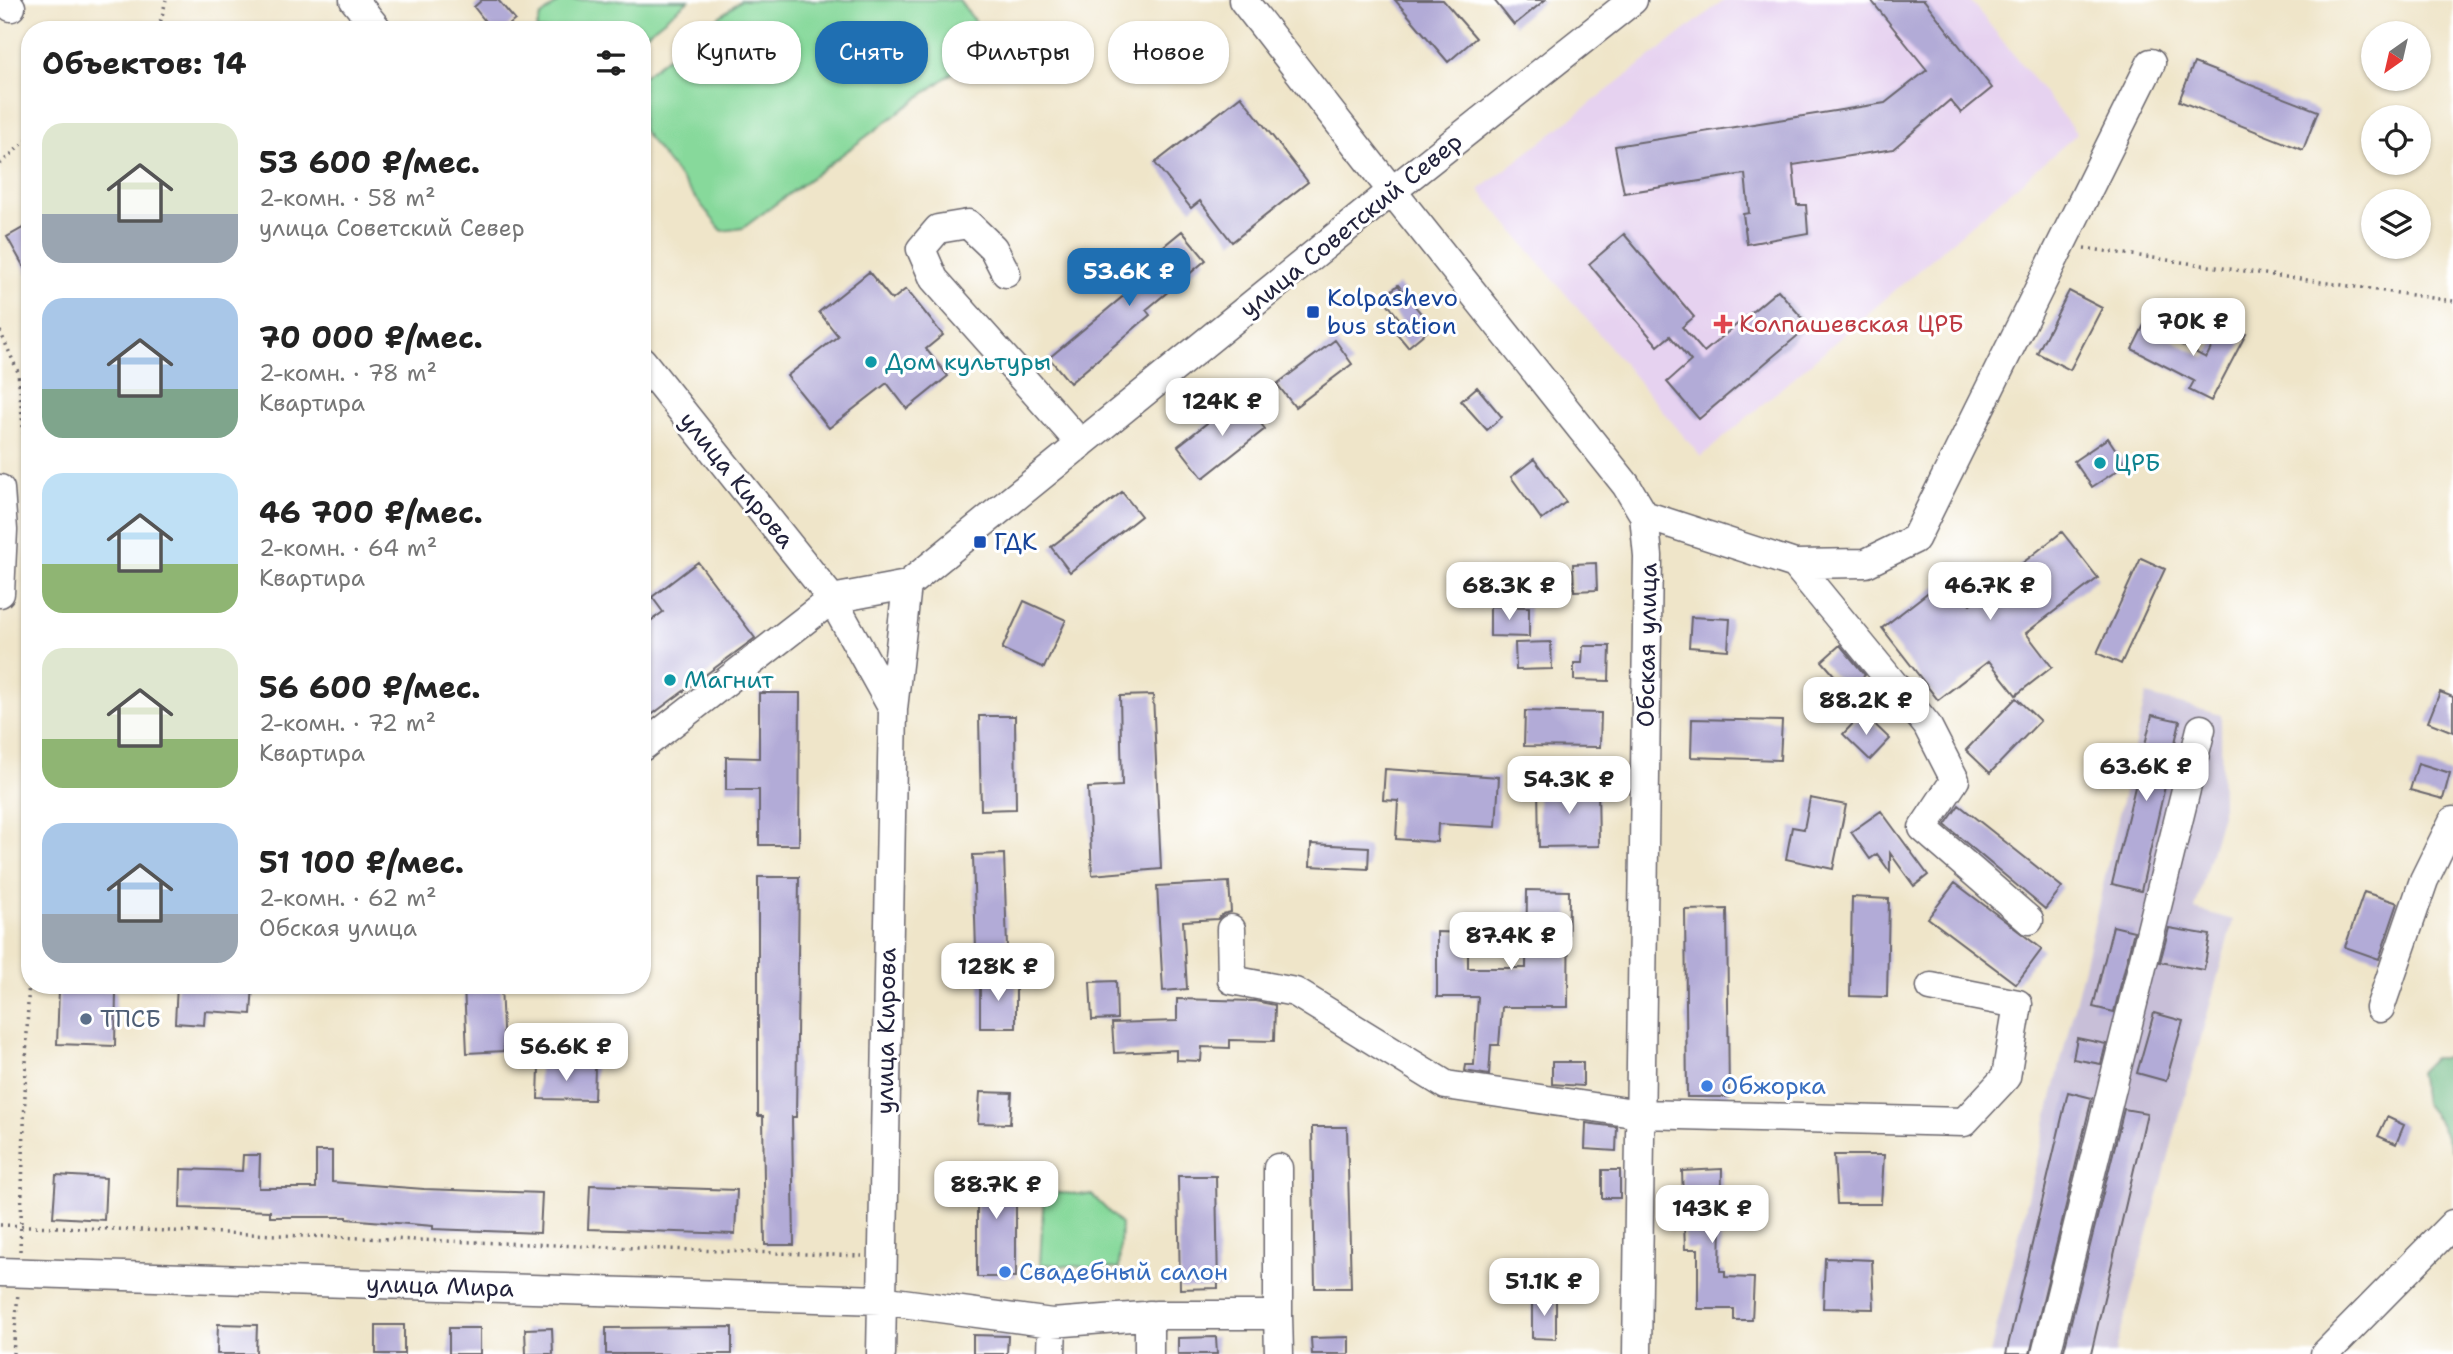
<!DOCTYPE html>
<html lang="ru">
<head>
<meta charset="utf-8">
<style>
  :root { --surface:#fff; --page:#f2f2f2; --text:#222; --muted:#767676; --accent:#1f6fb2 }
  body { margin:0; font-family:"Shantell Sans",sans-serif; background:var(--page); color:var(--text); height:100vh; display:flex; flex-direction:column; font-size:26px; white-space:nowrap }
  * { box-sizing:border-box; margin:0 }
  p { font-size:23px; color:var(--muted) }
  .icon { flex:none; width:38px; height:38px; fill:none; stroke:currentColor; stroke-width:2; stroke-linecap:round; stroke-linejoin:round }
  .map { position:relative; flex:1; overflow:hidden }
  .panel { position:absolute; left:21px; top:21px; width:630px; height:973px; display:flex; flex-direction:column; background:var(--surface); border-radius:28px; box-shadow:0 2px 5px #0004 }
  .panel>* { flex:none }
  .guide { position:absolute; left:672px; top:21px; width:665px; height:63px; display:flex; gap:14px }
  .needle { width:46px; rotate:214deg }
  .buttons { position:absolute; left:2361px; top:21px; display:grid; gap:14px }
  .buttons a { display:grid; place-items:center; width:70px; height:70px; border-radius:50%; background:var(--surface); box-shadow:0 2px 5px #0004; font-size:35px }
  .price { position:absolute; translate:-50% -60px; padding:0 16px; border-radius:14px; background:#fff; color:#222; font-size:23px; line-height:46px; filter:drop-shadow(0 2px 4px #0008) }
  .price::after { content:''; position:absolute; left:50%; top:42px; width:21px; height:16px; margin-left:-10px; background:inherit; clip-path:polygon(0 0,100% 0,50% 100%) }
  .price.current { background:var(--accent); color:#fff }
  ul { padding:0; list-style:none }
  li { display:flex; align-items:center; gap:21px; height:175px; padding:0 21px }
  li span { display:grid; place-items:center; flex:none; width:196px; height:140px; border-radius:21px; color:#555 }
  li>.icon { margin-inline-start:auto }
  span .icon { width:84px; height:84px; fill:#fffc; stroke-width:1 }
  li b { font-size:30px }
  h2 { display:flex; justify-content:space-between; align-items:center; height:84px; padding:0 21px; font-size:30px }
  .tag { padding:0 24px; border-radius:28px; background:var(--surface); box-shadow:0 2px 5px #0004; font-size:24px; line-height:63px }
  .tag.current { background:var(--accent); color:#fff }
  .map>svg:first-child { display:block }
  .built { fill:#e6d2f0 }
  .industrial { fill:#c8bfd8 }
  .green { fill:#87d99b; stroke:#547e6b; stroke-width:2 }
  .forest { fill:#6db983; stroke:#486e5f; stroke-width:2 }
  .building { fill:#b2abd7 }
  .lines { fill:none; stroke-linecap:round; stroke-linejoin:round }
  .minor-casing { stroke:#6a666d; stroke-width:31 }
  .path { stroke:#6a666d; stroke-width:3.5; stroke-dasharray:2 5; stroke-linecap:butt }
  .minor { stroke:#fff; stroke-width:28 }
  .transit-dot { fill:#1a4fb4; stroke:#fff; stroke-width:2.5 }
  .health-dot { fill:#e0444e; stroke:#fff; stroke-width:2.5 }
  .culture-dot { fill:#0f9aa8; stroke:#fff; stroke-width:2.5 }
  .service-dot { fill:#5c6f8a; stroke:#fff; stroke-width:2.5 }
  .shop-dot { fill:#3f7fe0; stroke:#fff; stroke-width:2.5 }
  .labels { text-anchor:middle; stroke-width:6; stroke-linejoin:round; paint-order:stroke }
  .street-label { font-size:24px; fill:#22223b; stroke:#fff }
  .transit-label { font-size:24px; fill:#164399; stroke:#fff; text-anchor:start }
  .health-label { font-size:24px; fill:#be3a42; stroke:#fff; text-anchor:start }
  .culture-label { font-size:24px; fill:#0d838f; stroke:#fff; text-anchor:start }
  .service-label { font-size:24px; fill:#4e5e75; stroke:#fff; text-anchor:start }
  .shop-label { font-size:24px; fill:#366cbe; stroke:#fff; text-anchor:start }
</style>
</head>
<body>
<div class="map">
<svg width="2453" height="1354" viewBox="0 0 2453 1354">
  <rect width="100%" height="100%" fill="#fff"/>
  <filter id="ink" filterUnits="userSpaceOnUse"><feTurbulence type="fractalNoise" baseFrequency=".0143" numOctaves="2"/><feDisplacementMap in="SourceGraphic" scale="14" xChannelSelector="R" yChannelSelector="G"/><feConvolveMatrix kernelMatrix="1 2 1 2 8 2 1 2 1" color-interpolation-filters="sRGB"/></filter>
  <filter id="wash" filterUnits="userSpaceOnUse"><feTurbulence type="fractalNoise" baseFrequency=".00686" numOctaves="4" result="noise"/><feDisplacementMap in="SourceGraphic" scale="28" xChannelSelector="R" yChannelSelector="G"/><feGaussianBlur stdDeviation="1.57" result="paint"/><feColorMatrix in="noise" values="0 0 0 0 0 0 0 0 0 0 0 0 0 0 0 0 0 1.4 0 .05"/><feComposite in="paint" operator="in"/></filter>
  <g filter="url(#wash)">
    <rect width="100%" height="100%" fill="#efe5c9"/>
    <path class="built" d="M1724 0H1970L2077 134 1701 457 1479 190Z"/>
    <path class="industrial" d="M2146 695 2221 715 2222 814 2195 909 2233 920 2115 1354H1990L2094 925Z"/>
    <path class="green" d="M561 0H689L642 37V30H536L540 17Z
      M741 0H959L990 41 979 53 743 228 722 231 642 130V77Z
      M1044 1192 1092 1195 1121 1224 1119 1269 1040 1264Z"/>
    <path class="forest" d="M2433 1058H2453V1151L2439 1122 2424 1103 2419 1072Z"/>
    <g id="blocks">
      <path class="building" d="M482 0H498L515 20 503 30H492L474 7Z
        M1395 0H1443L1476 38 1448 62Z
        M1494 0H1545L1514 25Z
        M1871 0H1924L1992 88 1961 113 1950 100 1893 149 1793 165 1797 205H1806L1808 233 1747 244 1743 214 1749 213 1745 174 1624 193 1615 146 1885 103 1927 70Z
        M1206 36 1223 59 1204 74 1187 51Z
        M2194 63 2318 111 2303 150 2179 101Z
        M1241 96 1308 182 1232 242 1200 201 1191 208 1155 163Z
        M30 224V278L7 237Z
        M1182 231 1206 260 1146 310 1150 315 1070 383 1049 358 1151 273 1143 263Z
        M1624 234 1694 317 1682 327 1704 352 1778 290 1809 326 1699 419 1667 382 1691 361 1670 336 1658 346 1589 264Z
        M869 272 892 300 906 289 943 335 926 349 948 376 907 409 887 383 829 428 787 376 838 336 819 312Z
        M1398 285 1432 327 1408 347 1393 329 1402 322 1383 298Z
        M2069 291 2102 308 2070 370 2037 353Z
        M2224 323 2246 334 2211 401 2189 390 2194 381 2132 349 2144 325 2206 358Z
        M1335 340 1352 364 1295 407 1277 384Z
        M1477 387 1502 417 1487 430 1461 401Z
        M1240 397 1265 429 1203 478 1178 446Z
        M2108 438 2126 465 2092 487 2074 461Z
        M1534 459 1566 502 1542 520 1511 477Z
        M1122 492 1141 516 1070 572 1051 547Z
        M2062 532 2098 578 2026 633 2052 667 2016 695 1989 661 1938 700 1882 628 1948 577 1970 604Z
        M2141 558 2165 569 2121 664 2097 653Z
        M698 562 755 638 642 722V627L663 612 652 597Z
        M1596 563 1597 590 1574 591 1573 564Z
        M1024 601 1066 620 1044 668 1002 649Z
        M1490 606 1529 607V637L1490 636Z
        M1691 617 1730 619 1728 650 1689 647Z
        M1551 642 1552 669 1516 670 1515 643Z
        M1840 645 1865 675 1847 690 1822 661Z
        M1583 646H1610L1609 681 1574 680V663H1582Z
        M2440 692 2453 697V732L2428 722Z
        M759 693H800L799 845H759V790H726V757L759 758Z
        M1153 695 1161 869 1092 875 1088 788 1122 786 1120 696Z
        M2016 698 2040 721 1990 773 1966 750Z
        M1525 711 1601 713 1600 747 1524 746Z
        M1863 713 1890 739 1870 760 1843 734Z
        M2152 715 2180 721 2141 891 2112 884Z
        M979 716H1015L1016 809 981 810Z
        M1692 719 1782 721 1780 760 1691 757Z
        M2418 763 2450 773 2443 799 2410 790Z
        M1385 769 1499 777 1496 827 1438 824 1437 842 1396 839 1398 801 1383 800Z
        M1598 785 1599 846 1539 847 1538 786Z
        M1810 798 1846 805 1833 869 1786 859 1792 827 1804 829Z
        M1959 805 2062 887 2045 909 1945 825Z
        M1881 811 1928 875 1914 886 1890 853V872L1877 854 1870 859 1851 832Z
        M1311 844 1369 847 1368 869 1310 866Z
        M1004 854 1007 948 976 949 973 855Z
        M758 877H799L796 1117H792L794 1245H765L763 1116H758Z
        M1229 882 1231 912 1223 914 1218 919 1183 921 1187 989 1163 991 1157 886Z
        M1955 883 2042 949 2016 984 1928 918Z
        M1527 890 1569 891 1568 1007H1502L1499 1045H1491L1489 1075 1465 1071 1466 1065H1474L1478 997H1437V932L1468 933V968H1526Z
        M2364 892 2398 903 2379 959 2345 947Z
        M1852 897 1889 899 1887 997 1850 996Z
        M1727 909 1729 1097H1687L1685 910Z
        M2113 926 2134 931 2114 1012 2093 1007Z
        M2169 928 2210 935 2204 970 2160 962Z
        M980 978H1016V1028H980Z
        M1116 981 1117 1019 1092 1020 1090 982Z
        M177 985H253L251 1014 205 1011 204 1025 175 1023Z
        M464 985H501L504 1051 467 1053Z
        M59 990 116 991 115 1046 57 1044Z
        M1177 999 1255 1001 1275 1005 1274 1041 1230 1040V1048L1202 1047 1201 1061 1176 1060V1050L1114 1053 1112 1023 1177 1021Z
        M2154 1013 2183 1021 2166 1081 2137 1073Z
        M2077 1038 2106 1044 2101 1064 2073 1059Z
        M1552 1062H1583V1086L1552 1084Z
        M539 1066 595 1067 594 1100 538 1099Z
        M980 1092 1012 1093 1010 1124 978 1123Z
        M2068 1092 2092 1098 2030 1354H2006Z
        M2124 1109 2147 1113 2091 1354H2063Z
        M2387 1117 2404 1125 2396 1144 2378 1136Z
        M1586 1123 1617 1127 1616 1151 1585 1149Z
        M1312 1127H1347L1351 1288H1315Z
        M316 1151H332V1182L424 1189 542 1193 540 1233 433 1229V1226L347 1219V1217H270V1211L180 1208 181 1169 242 1171 243 1155H260L259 1188H316Z
        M1834 1155H1884L1881 1204H1837Z
        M977 1165 1016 1166V1277H977Z
        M1722 1169 1720 1271H1725V1277L1754 1278 1752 1320H1734V1309H1698V1249H1685L1682 1171Z
        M1602 1170H1620V1198H1602Z
        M56 1175 106 1178 104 1220 53 1217Z
        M1178 1176H1216L1218 1288 1180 1289Z
        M590 1185 737 1190 735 1234 588 1229Z
        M1825 1258 1872 1260 1874 1309 1823 1308Z
        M1532 1298H1556V1339L1532 1338Z
        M218 1324 257 1325 256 1354H217Z
        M376 1325H404V1354H376Z
        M732 1327V1354H606V1328Z
        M449 1328H480V1354H449Z
        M552 1328 553 1354H526L525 1329Z
        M973 1335 1008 1336 1007 1354H973Z
        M1216 1337 1217 1354H1178V1338Z
        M1349 1337V1354H1312L1311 1338Z"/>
    </g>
  </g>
  <g filter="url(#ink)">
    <use href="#blocks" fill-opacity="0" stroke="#6a666d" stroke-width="2"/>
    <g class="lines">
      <g class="minor-casing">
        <path id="minor" d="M5 0 11 7
          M354 0 378 30
          M1243 0 1392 191 1626 485 1644 515 1648 556 1637 1354
          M1006 273 993 248 968 224 938 229 921 249 934 279 1081 444
          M642 361 832 599 893 709
          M0 489 3 530 0 593
          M1644 515 1795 564 1866 563 1915 539 2151 63
          M1795 564 1927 725 1955 780 1923 828 2029 920
          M642 747 832 599 907 585 1392 191 1633 0
          M1231 929 1232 980 1295 992 1446 1085 1640 1114 1964 1122 2006 1077 2018 1004 1931 987
          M2380 1008 2424 880 2453 821
          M0 1272 880 1300 1052 1323 1157 1315H1278V1168
          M1278 1315 1279 1354
          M881 1354 893 709 907 585
          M1051 1354 1052 1323
          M1149 1354V1315
          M2046 1354 2201 729
          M2325 1354 2453 1224"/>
      </g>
      <path class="path" d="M149 30 161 20 166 0
        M0 164 30 137
        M2084 248 2453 301
        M0 331 18 372 30 502
        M0 1225 862 1256
        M20 1251 30 940
        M13 1354 18 1293"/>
      <use href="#minor" class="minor"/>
    </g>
  </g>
  <g class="transit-dot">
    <rect x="1306" y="305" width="14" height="14" rx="3.5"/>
    <rect x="973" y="535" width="14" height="14" rx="3.5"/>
  </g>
  <path class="health-dot" d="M1719.5 313.5h7v7h7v7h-7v7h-7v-7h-7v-7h7z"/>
  <g class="culture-dot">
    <circle cx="871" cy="362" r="7"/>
    <circle cx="2100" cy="463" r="7"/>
    <circle cx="670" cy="680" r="7"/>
  </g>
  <circle class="service-dot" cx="86" cy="1019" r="7"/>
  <g class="shop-dot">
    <circle cx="1707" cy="1086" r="7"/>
    <circle cx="1005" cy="1272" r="7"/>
  </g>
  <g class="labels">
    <g class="street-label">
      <text transform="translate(1351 225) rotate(-39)" y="8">улица Советский Север</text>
      <text transform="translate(737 480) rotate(51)" y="8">улица Кирова</text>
      <text transform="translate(1647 645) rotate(-89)" y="8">Обская улица</text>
      <text transform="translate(886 1031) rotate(-89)" y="8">улица Кирова</text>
      <text transform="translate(440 1286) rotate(2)" y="8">улица Мира</text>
    </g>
    <g class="transit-label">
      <text x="1327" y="306">Kolpashevo<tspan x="1327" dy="28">bus station</tspan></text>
      <text x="994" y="550">ГДК</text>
    </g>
    <g class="health-label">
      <text x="1739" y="332">Колпашевская ЦРБ</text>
    </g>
    <g class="culture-label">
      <text x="885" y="370">Дом культуры</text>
      <text x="2114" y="471">ЦРБ</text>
      <text x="684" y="688">Магнит</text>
    </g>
    <g class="service-label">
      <text x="100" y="1027">ТПСБ</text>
    </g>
    <g class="shop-label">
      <text x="1721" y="1094">Обжорка</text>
      <text x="1019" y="1280">Свадебный салон</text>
    </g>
  </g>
</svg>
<div class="buttons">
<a><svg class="needle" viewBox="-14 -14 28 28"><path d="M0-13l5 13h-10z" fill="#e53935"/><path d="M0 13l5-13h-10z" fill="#767676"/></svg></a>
<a><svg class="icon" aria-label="locate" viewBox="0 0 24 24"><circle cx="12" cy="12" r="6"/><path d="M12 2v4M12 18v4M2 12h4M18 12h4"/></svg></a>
<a><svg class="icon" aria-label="layers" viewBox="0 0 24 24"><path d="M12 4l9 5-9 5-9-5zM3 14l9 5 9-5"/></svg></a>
</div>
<b class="price current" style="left:1129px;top:308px">53.6K ₽</b>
<b class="price" style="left:2193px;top:358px">70K ₽</b>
<b class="price" style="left:1222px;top:438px">124K ₽</b>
<b class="price" style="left:1509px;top:622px">68.3K ₽</b>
<b class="price" style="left:1990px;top:622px">46.7K ₽</b>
<b class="price" style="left:1866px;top:737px">88.2K ₽</b>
<b class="price" style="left:2146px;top:803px">63.6K ₽</b>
<b class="price" style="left:1569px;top:816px">54.3K ₽</b>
<b class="price" style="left:1511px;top:972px">87.4K ₽</b>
<b class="price" style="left:998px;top:1003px">128K ₽</b>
<b class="price" style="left:566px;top:1083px">56.6K ₽</b>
<b class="price" style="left:996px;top:1221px">88.7K ₽</b>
<b class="price" style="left:1712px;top:1245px">143K ₽</b>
<b class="price" style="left:1544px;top:1318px">51.1K ₽</b>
<div class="guide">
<a class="tag">Купить</a>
<a class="tag current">Снять</a>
<a class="tag">Фильтры</a>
<a class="tag">Новое</a>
</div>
<section class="panel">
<h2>Объектов: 14<svg class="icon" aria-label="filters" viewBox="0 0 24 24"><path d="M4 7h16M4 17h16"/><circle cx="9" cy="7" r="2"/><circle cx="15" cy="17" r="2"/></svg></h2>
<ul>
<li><span style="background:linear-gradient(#dfe7d0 65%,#9aa5b1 0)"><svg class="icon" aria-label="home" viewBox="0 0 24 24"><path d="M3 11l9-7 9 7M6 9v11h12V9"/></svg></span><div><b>53 600 ₽/мес.</b><p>2-комн. · 58 m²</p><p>улица Советский Север</p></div></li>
<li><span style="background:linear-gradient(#a9c7e8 65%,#7fa58c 0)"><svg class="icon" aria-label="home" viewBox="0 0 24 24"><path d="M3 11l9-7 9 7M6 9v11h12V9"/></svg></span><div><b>70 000 ₽/мес.</b><p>2-комн. · 78 m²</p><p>Квартира</p></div></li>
<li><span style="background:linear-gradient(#bfe0f5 65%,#8fb573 0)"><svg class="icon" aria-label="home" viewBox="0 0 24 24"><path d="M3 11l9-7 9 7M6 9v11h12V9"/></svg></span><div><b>46 700 ₽/мес.</b><p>2-комн. · 64 m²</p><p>Квартира</p></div></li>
<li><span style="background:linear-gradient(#dfe7d0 65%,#8fb573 0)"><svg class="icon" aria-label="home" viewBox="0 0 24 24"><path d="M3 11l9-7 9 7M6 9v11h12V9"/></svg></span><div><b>56 600 ₽/мес.</b><p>2-комн. · 72 m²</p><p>Квартира</p></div></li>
<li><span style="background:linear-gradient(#a9c7e8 65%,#9aa5b1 0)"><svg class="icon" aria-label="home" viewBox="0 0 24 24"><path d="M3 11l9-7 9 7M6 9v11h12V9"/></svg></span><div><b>51 100 ₽/мес.</b><p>2-комн. · 62 m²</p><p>Обская улица</p></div></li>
</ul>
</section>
</div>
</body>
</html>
